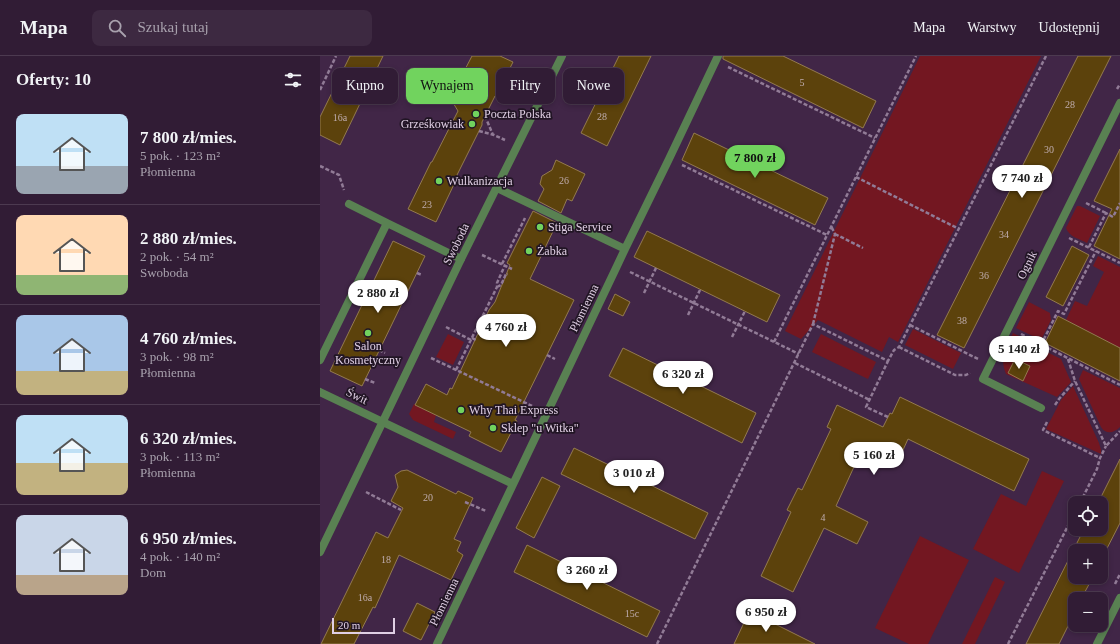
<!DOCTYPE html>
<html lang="pl">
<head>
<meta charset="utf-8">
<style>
  :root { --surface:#311c35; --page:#3d2941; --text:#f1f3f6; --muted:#a8a1ad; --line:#4c3a50; --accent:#71d35e }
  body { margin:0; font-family:Georgia,serif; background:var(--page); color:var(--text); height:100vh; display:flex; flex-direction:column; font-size:15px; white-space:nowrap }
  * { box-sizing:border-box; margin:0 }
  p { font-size:13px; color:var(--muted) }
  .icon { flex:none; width:22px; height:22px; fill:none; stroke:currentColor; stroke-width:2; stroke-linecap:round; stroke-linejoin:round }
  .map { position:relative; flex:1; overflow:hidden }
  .details { display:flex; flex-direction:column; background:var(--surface); width:320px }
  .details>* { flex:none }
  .banner { position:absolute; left:12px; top:12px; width:380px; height:36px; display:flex; gap:8px }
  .buttons { position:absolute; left:748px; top:440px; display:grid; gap:8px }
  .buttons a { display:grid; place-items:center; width:40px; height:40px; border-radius:8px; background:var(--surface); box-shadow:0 2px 6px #0003,0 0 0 1px var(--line); font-size:20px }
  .scale { position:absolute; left:12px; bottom:10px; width:63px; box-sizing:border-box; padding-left:4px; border:2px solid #e0cfe4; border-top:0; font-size:11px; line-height:14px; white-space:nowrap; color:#e0cfe4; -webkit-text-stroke:3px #211524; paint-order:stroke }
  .price { position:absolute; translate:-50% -34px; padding:0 9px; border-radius:14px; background:#fff; color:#222; font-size:13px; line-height:26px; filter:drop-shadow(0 1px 2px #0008) }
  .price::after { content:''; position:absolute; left:50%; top:24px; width:12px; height:9px; margin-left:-6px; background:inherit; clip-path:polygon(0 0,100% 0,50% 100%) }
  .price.selected { background:var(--accent); color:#111 }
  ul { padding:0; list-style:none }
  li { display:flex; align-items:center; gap:12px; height:100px; padding:0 16px }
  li+li { border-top:1px solid var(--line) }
  li span { display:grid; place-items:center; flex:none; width:112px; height:80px; border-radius:8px; color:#555 }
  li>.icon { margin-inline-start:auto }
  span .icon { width:48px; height:48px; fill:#fffc; stroke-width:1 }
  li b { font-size:17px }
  h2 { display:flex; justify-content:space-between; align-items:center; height:48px; padding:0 16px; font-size:17px }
  .chip { padding:0 14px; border-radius:8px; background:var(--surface); box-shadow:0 2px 6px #0003,0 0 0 1px var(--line); font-size:14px; line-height:36px }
  .chip.selected { background:var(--accent); color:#111 }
  header { display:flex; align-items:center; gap:24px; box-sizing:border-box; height:56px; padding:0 20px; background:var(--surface); border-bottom:1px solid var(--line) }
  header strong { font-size:19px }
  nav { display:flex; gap:22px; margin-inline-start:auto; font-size:14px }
  .search { width:280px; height:36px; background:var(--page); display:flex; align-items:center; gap:10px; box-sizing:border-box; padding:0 14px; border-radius:8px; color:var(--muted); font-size:15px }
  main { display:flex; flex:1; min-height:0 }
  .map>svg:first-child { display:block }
  .green { fill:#731721 }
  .building { fill:#5c420c; stroke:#937a4f }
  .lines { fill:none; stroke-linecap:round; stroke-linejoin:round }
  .path { stroke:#917b96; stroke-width:2.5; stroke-dasharray:4 2; stroke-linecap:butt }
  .lane { stroke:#598152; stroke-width:8 }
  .street { stroke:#598152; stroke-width:8 }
  .poi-dot { fill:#71d35e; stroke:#211524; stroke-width:1.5 }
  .labels { text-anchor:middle; stroke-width:3.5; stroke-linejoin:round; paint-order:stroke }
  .number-label { font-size:10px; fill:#bfacae }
  .poi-label { font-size:12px; fill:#e0cfe4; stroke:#211524; text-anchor:start }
  .street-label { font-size:12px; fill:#e0cfe4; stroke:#211524 }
</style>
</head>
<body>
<header>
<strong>Mapa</strong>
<div class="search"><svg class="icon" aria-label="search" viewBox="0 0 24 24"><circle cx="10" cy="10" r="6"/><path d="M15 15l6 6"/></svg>Szukaj tutaj</div>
<nav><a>Mapa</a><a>Warstwy</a><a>Udostępnij</a></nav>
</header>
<main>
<section class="details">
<h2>Oferty: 10<svg class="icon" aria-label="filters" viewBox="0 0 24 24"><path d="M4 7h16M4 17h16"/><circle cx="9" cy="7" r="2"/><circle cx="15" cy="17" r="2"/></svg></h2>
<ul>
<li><span style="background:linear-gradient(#bfe0f5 65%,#9aa5b1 0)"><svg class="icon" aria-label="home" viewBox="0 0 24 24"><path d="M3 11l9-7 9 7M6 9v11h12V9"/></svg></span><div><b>7 800 zł/mies.</b><p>5 pok. · 123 m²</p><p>Płomienna</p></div></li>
<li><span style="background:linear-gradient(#ffd9b3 75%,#8fb573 0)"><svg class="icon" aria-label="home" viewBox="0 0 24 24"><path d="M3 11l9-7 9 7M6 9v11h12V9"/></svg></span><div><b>2 880 zł/mies.</b><p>2 pok. · 54 m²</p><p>Swoboda</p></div></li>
<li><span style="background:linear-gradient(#a9c7e8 70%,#c2b280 0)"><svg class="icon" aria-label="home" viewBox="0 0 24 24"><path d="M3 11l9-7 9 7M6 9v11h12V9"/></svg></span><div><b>4 760 zł/mies.</b><p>3 pok. · 98 m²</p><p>Płomienna</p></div></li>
<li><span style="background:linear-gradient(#bfe0f5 60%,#c2b280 0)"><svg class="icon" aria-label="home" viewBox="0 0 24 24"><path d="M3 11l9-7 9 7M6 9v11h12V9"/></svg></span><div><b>6 320 zł/mies.</b><p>3 pok. · 113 m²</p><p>Płomienna</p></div></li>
<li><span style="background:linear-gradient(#c9d6e8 75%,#b9a48a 0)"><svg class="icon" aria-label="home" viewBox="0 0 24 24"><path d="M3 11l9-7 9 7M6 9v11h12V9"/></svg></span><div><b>6 950 zł/mies.</b><p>4 pok. · 140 m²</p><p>Dom</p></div></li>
</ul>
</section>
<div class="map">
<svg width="800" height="588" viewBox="0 0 800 588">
  <rect width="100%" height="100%" fill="#412647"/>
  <path class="green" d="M600 0H721L578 286 569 281 562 296 498 264 481 283 465 275Z
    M757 150H760L780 160 767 187C760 183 749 181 746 172Z
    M778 200 800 211V292L746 264 755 245 767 250 784 216 773 210Z
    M709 246 730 257 731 264 721 284 696 272Z
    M593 273 641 297 633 313 585 289Z
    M693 277 714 287 715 290 741 303 751 326 737 341 686 318C679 301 686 292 693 277Z
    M128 278 144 286 133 309 116 301Z
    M501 278 556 306 548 323 492 296Z
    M763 314 800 332V371C794 377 786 379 781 371L759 323Z
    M753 330 779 387 781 394V398L726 373 741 344Z
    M94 348 116 359 114 366 136 376 133 383 93 364 89 358Z
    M722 415 744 425 699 517 653 493 681 438 706 450Z
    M600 480 649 504 608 588H589L555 572Z
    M675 521 685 526 655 588H642Z"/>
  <path class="building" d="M30 0H63L20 89 0 79V61Z
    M152 0H180L193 6 176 40H175L162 66V69L137 119 138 120 116 166 88 153 111 106H112L138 55 132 45 142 24 140 23Z
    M299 0H331L287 90 261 77Z
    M403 0H463L556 45 543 72 403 3Z
    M758 0H791L644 292 617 279Z
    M374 77 508 142 495 169 362 104Z
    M800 93V203L774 190 792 153 774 145Z
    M236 104 265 118 252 145 247 143 241 157 218 145 224 133 220 128 222 120 232 114Z
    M213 155 237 167 210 223 254 244 195 364 197 365 181 396 149 380 151 376 95 349 106 328 127 339 130 332 132 333 169 254 175 246 190 209 187 207Z
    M327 175 460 239 447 266 314 201Z
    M73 185 105 200 42 330 10 315Z
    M752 190 769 199 743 250 726 241Z
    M295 238 310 246 303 260 288 253Z
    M738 260 800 292V325L725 287Z
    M303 292 436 357 422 387 289 320Z
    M695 303 710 310 703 325 688 317Z
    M580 341 709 403 694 435 588 383 578 405 544 389 516 450 548 466 537 488 504 472 473 536 441 520 471 456 467 454 478 432 482 434 511 373 507 371 517 349 563 371 570 357 572 358Z
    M254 392 388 457 375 483 241 418Z
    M800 403V467L781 504V495H755V521H773L761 543H755V556L739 588H706L764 473H781V447H778Z
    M87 414 136 438 138 435 153 442 134 483 141 486 137 495 143 499 131 524 79 499 55 552 53 551 34 588H1L56 476 68 482 83 452 71 445 78 431 75 419 81 415Z
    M222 421 240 430 214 482 196 472Z
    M207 489 340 555 327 581 194 516Z
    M97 547 115 556 101 584 83 575Z
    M429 556 447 564 495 588H414Z"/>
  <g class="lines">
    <path class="path" d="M408 11 555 82
      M797 33 800 28
      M0 34 16 0
      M165 60 173 79
      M159 75 174 79 185 84
      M362 109 507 179
      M0 110 19 119 24 134
      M536 121 639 173
      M766 147 786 157
      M515 178 543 192
      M749 182 800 207
      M769 191 786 157 793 161 800 147
      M162 199 192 213
      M182 208 205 162
      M310 216 479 298
      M97 217 102 219
      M177 231 181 229 186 218H188
      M324 237 336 212
      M368 259 380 234
      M160 264 165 266
      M493 268 515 178 511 170
      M590 269 658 303
      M126 271 151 284
      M701 278 800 329
      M412 281 425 255
      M152 282 156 284
      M454 286 596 0
      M721 289 738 255 744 258 776 195
      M579 291 635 319H646L650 317
      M59 294 65 297
      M227 299 235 303
      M111 302 212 350
      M748 303 755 325 786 390 800 375
      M475 307 550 344
      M136 314 177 231V227L185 209
      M45 323 55 327
      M735 349 739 343 755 325
      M568 361 546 351 568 305
      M727 366 723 374 780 402
      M46 436 81 454
      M145 446 166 455
      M760 447 777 413 780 402 786 390
      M795 528 800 518
      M337 588 493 268 568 305 574 294 579 291 726 0
      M688 588 755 456"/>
    <path class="lane" d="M29 148 67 167
      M0 304 67 167 141 203
      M777 588 800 542"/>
    <path class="street" d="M177 132 305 193
      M0 336 193 428
      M721 352 663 323 800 47
      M0 496 141 203 242 0
      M117 588 297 210 305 193 349 103 398 0"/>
  </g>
  <g class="poi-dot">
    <circle cx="156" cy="58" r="4"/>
    <circle cx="152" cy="68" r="4"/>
    <circle cx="119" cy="125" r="4"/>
    <circle cx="220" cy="171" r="4"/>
    <circle cx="209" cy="195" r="4"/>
    <circle cx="48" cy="277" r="4"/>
    <circle cx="141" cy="354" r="4"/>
    <circle cx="173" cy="372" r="4"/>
  </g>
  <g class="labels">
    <g class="number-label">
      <text x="482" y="30">5</text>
      <text x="750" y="52">28</text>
      <text x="282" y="64">28</text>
      <text x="20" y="65">16a</text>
      <text x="729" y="97">30</text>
      <text x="244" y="128">26</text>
      <text x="107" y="152">23</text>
      <text x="684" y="182">34</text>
      <text x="664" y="223">36</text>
      <text x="642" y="268">38</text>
      <text x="108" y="445">20</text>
      <text x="503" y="465">4</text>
      <text x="66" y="507">18</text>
      <text x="45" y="545">16a</text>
      <text x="312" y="561">15c</text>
    </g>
    <g class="poi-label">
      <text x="164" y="62">Poczta Polska</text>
      <text x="144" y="72" text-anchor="end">Grześkowiak</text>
      <text x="127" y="129">Wulkanizacja</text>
      <text x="228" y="175">Stiga Service</text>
      <text x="217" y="199">Żabka</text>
      <text x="48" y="294" text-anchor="middle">Salon<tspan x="48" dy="14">Kosmetyczny</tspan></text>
      <text x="149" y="358">Why Thai Express</text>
      <text x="181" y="376">Sklep "u Witka"</text>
    </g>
    <g class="street-label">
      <text transform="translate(136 188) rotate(-64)" y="4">Swoboda</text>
      <text transform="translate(707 209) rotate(-64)" y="4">Ognik</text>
      <text transform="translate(264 252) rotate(-64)" y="4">Płomienna</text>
      <text transform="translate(37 340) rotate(26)" y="4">Świt</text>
      <text transform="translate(124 546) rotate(-64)" y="4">Płomienna</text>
    </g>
  </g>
</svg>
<div class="buttons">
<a><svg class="icon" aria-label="locate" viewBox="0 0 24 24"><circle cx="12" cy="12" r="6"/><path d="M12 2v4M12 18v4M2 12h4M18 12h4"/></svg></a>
<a>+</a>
<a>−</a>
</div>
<div class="scale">20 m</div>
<b class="price selected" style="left:435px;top:123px">7 800 zł</b>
<b class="price" style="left:702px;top:143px">7 740 zł</b>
<b class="price" style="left:58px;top:258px">2 880 zł</b>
<b class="price" style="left:186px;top:292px">4 760 zł</b>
<b class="price" style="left:699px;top:314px">5 140 zł</b>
<b class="price" style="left:363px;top:339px">6 320 zł</b>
<b class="price" style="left:554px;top:420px">5 160 zł</b>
<b class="price" style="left:314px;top:438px">3 010 zł</b>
<b class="price" style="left:267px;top:535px">3 260 zł</b>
<b class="price" style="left:446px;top:577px">6 950 zł</b>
<div class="banner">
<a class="chip">Kupno</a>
<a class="chip selected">Wynajem</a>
<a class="chip">Filtry</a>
<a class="chip">Nowe</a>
</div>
</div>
</main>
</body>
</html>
